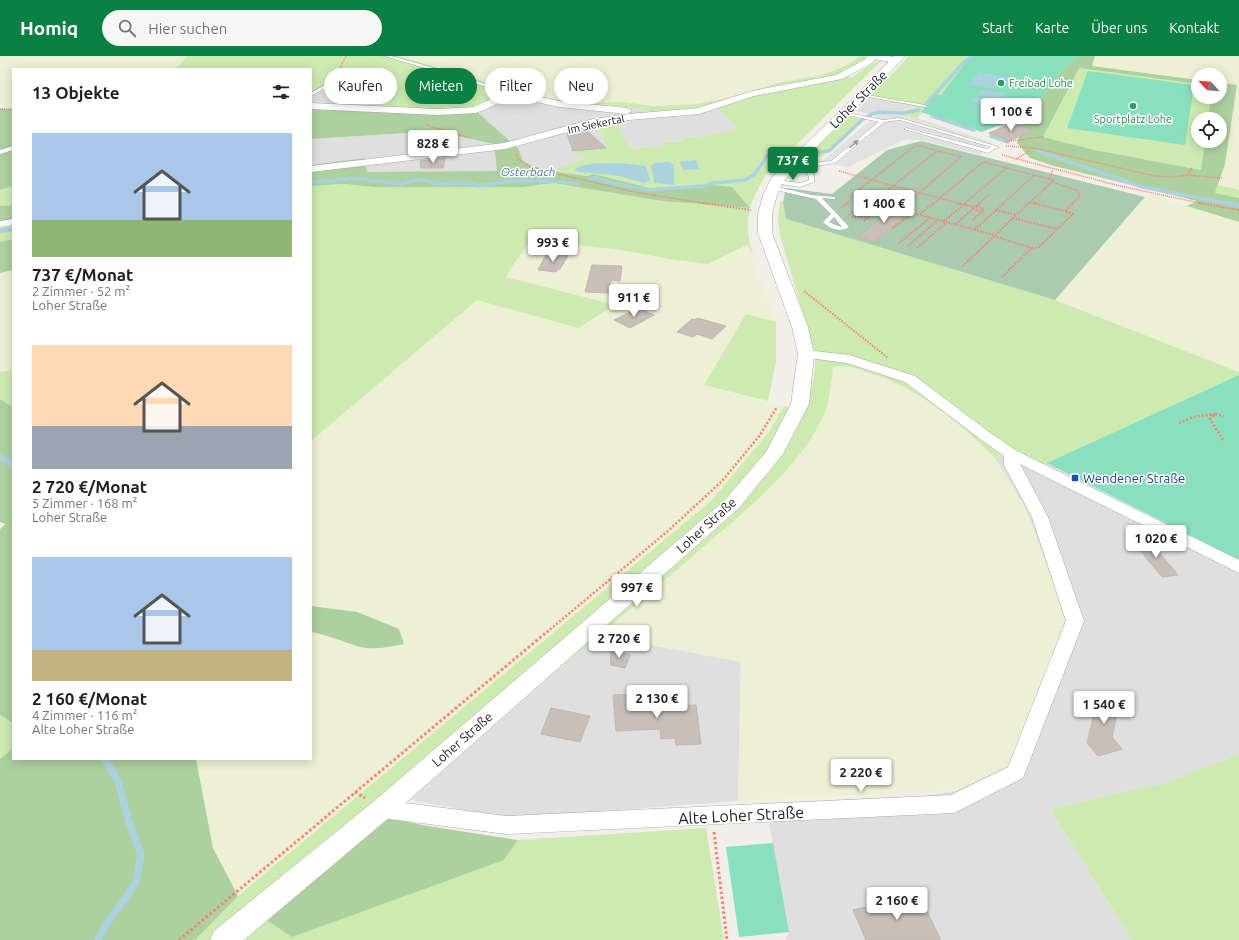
<!DOCTYPE html>
<html lang="de">
<head>
<meta charset="utf-8">
<style>
  :root { --surface:#fff; --page:#f6f6f6; --text:#202124; --muted:#757577; --accent:#0b8043 }
  body { margin:0; font-family:Ubuntu,sans-serif; background:var(--page); color:var(--text); height:100vh; display:flex; flex-direction:column; font-size:15px; white-space:nowrap }
  * { box-sizing:border-box; margin:0 }
  p { font-size:13px; color:var(--muted) }
  .icon { flex:none; width:22px; height:22px; fill:none; stroke:currentColor; stroke-width:2; stroke-linecap:round; stroke-linejoin:round }
  .map { position:relative; flex:1; overflow:hidden }
  .sheet { position:absolute; left:12px; top:12px; width:300px; height:692px; display:flex; flex-direction:column; background:var(--surface); border-radius:0px; box-shadow:0 2px 10px #0003 }
  .sheet>* { flex:none }
  .top-card { position:absolute; left:324px; top:12px; width:380px; height:36px; display:flex; gap:8px }
  .needle { width:26px; rotate:296deg }
  .fabs { position:absolute; left:1191px; top:12px; display:grid; gap:8px }
  .fabs a { display:grid; place-items:center; width:36px; height:36px; border-radius:50%; background:var(--surface); box-shadow:0 2px 10px #0003; font-size:20px }
  .price { position:absolute; translate:-50% -34px; padding:0 9px; border-radius:4px; background:#fff; color:#222; font-size:13px; line-height:26px; filter:drop-shadow(0 1px 2px #0008) }
  .price::after { content:''; position:absolute; left:50%; top:24px; width:12px; height:9px; margin-left:-6px; background:inherit; clip-path:polygon(0 0,100% 0,50% 100%) }
  .price.on { background:var(--accent); color:#fff }
  ul { padding:0; list-style:none }
  li { display:grid; align-content:center; gap:8px; height:212px; padding:0 20px }
  li span { display:grid; place-items:center; height:124px; border-radius:0px; color:#555 }
  li>.icon { margin-inline-start:auto }
  span .icon { width:72px; height:72px; fill:#fffc; stroke-width:1 }
  li b { font-size:17px }
  h2 { display:flex; justify-content:space-between; align-items:center; height:48px; padding:0 20px; font-size:17px }
  .tag { padding:0 14px; border-radius:18px; background:var(--surface); box-shadow:0 2px 10px #0003; font-size:14px; line-height:36px }
  .tag.on { background:var(--accent); color:#fff }
  header { display:flex; align-items:center; gap:24px; box-sizing:border-box; height:56px; padding:0 20px; background:var(--accent); color:#fff }
  header strong { font-size:19px }
  nav { display:flex; gap:22px; margin-inline-start:auto; font-size:14px }
  .search { width:280px; height:36px; background:var(--page); display:flex; align-items:center; gap:10px; box-sizing:border-box; padding:0 14px; border-radius:22px; color:var(--muted); font-size:15px }
  .map>svg:first-child { display:block }
  .residential { fill:#e0dfdf }
  .farmland { fill:#eef0d5 }
  .grass { fill:#cdebb0 }
  .forest { fill:#add19e }
  .cemetery { fill:#aacbaf }
  .pitch { fill:#88e0be }
  .parking { fill:#e2e2e2 }
  .water { fill:#aad3df }
  .lines { fill:none; stroke-linecap:round; stroke-linejoin:round }
  .stream-far3 { stroke:#aad3df; stroke-width:3.5 }
  .stream-far2 { stroke:#aad3df; stroke-width:4.5 }
  .stream-far1 { stroke:#aad3df; stroke-width:5.5 }
  .stream { stroke:#aad3df; stroke-width:7 }
  .building { fill:#c7bfb8; stroke:#c4b6ab }
  .service-casing { stroke:#a9a9a9; stroke-width:1 }
  .minor-casing { stroke:#a9a9a9; stroke-width:1 }
  .tertiary-casing { stroke:#a9a9a9; stroke-width:1 }
  .path-far3 { stroke:#fa8072; stroke-width:1.5; stroke-dasharray:1 1; stroke-linecap:butt }
  .path-far2 { stroke:#fa8072; stroke-width:2; stroke-dasharray:1.5 1.5; stroke-linecap:butt }
  .path-far1 { stroke:#fa8072; stroke-width:2.5; stroke-dasharray:2 2; stroke-linecap:butt }
  .path { stroke:#fa8072; stroke-width:3; stroke-dasharray:2.5 2.5; stroke-linecap:butt }
  .service { fill:#fff; fill-rule:evenodd }
  .minor { fill:#fff; fill-rule:evenodd }
  .tertiary { fill:#fff; fill-rule:evenodd }
  .oneway { fill:#9c9c9c }
  .leisure-dot { fill:#2e9e5b; stroke:#fff; stroke-width:1.5 }
  .transit-dot { fill:#1a4fb4; stroke:#fff; stroke-width:1.5 }
  .labels { text-anchor:middle; stroke-width:3; stroke-linejoin:round; paint-order:stroke }
  .far-leisure-label { font-size:11px; fill:#27864d; stroke:#fff; text-anchor:start }
  .far-street-label { font-size:11px; fill:#222; stroke:#fff }
  .far-water-label { font-size:12px; font-style:italic; fill:#4a7aab; stroke:#fff }
  .street-label { font-size:13px; fill:#222; stroke:#fff }
  .transit-label { font-size:13px; fill:#164399; stroke:#fff; text-anchor:start }
  .near-street-label { font-size:16px; fill:#222; stroke:#fff }
</style>
</head>
<body>
<header>
<strong>Homiq</strong>
<div class="search"><svg class="icon" aria-label="search" viewBox="0 0 24 24"><circle cx="10" cy="10" r="6"/><path d="M15 15l6 6"/></svg>Hier suchen</div>
<nav><a>Start</a><a>Karte</a><a>Über uns</a><a>Kontakt</a></nav>
</header>
<div class="map">
<svg width="1239" height="884" viewBox="0 0 1239 884">
  <rect width="100%" height="100%" fill="#f2efe9"/>
  <path class="residential" d="M338 12 364 18 366 27 375 45 384 51 311 49V37L331 26Z
    M511 34 564 45 642 53 653 57 709 51 719 52 740 73 705 80 682 81 684 85 663 86 665 90 630 93 616 65 596 68 608 93 573 96 586 102 550 115 530 109 523 105 518 92 474 53 488 48Z
    M869 42 916 51 899 55H877L867 57 856 55Z
    M440 75 461 81 494 88 497 116H367L364 102 311 109V83Z
    M1011 393 1042 410 1047 407 1239 504V698L1168 726 1050 753 1132 884H785L789 876 769 767 955 735 1013 707 1027 455 995 402Z
    M599 579 741 606 738 745 507 762 406 743Z"/>
  <path class="farmland" d="M0 0H187L176 13H13V49H0Z
    M399 0H858L856 4 838 13 818 20 781 26 727 42 696 48 676 50 564 45 511 34Z
    M1095 0H1239V134L1218 129 1225 108 1237 29 1220 27V19H1198V24L1091 10Z
    M1149 138 1239 166V316L1055 244Z
    M531 184 620 194 676 204 708 208 747 189 776 266 746 258 704 329 784 350 769 376 712 444 238 840 213 792 196 703H311V576L326 578 360 591 357 556 311 550V385L477 244 578 272 615 250 506 221Z
    M13 214V314L0 316V217Z
    M841 309 876 318 898 327 931 347 974 382 995 402 1027 455 1066 562 1013 707 955 735 738 745 741 606 599 579 653 535 748 452 786 413 812 380 830 327 833 317 832 312Z"/>
  <path class="grass" d="M187 0H399L511 34 488 48 474 53 438 55 384 51 375 45 369 37 364 18 338 12 331 26 311 37V13H176Z
    M858 0H867L864 4 839 19 852 21 876 5H881L765 120C757 135 748 150 748 167 747 177 751 189 753 199L747 189 708 208 676 204 620 194 531 184 511 212 506 221 615 249 578 272 477 244 311 385V130L345 128 373 131H524L553 127 663 145 749 152 678 131 650 132 594 118 587 120 550 115 586 102 572 96 608 92 596 68 616 65 630 93 664 90 663 86 684 85 682 81 705 80 739 73 718 52 709 51 653 57 642 53 589 47 624 46 654 50 696 48 727 42 781 26 818 20 838 13 856 4Z
    M909 0H1080L1012 67 1006 68 941 39 936 38 918 62 894 58 876 60 867 57C883 53 901 58 916 51L869 42Z
    M1078 12 1198 28V41H1211L1208 63H1198V85H1205L1202 114 1095 94 1043 81Z
    M848 60 865 64 822 101H806Z
    M1218 129 1239 134V142L1215 138Z
    M13 130V149L0 150V134Z
    M780 146H783L786 163 1055 244 1239 316V319L1042 410 1011 393 995 402C958 366 918 331 867 316 855 312 844 308 832 312L833 317C830 329 830 344 825 356 805 407 743 457 702 492 668 521 634 551 599 579L265 863 504 804 518 784 706 772 724 884H195L238 840 712 444 769 376 784 350 805 354C812 330 821 306 810 282L780 179 778 162Z
    M13 166V183L0 186V167Z
    M746 258 776 266V306L768 345 704 329Z
    M13 314V351L0 343V316Z
    M0 659 13 667V692L0 703Z
    M1239 698V884H1132L1050 753 1168 726Z"/>
  <path class="forest" d="M1078 0H1095L1092 10 1198 24V28L1079 12 1043 81 1095 94 1201 114 1205 85H1220V63H1208L1211 41H1220V27L1237 29 1225 108 1215 137 1239 142V166L1187 150 1197 145 1054 110 1030 102 1017 87 1020 78 1019 70 1024 66 1061 15Z
    M311 49 438 55 474 53 518 92 523 105 530 109 550 115 587 120 594 118 650 132 711 129 732 131 750 152 662 145 553 127 524 131H373L345 128 311 130V109L364 102 367 116 497 115 494 88 461 81 440 75 311 83Z
    M0 53H13V130L0 134Z
    M13 149V166L0 167V150Z
    M13 183V214L0 217V186Z
    M0 343 13 351V667L0 659V473L6 468 0 466Z
    M311 550 357 556 399 573 404 588C389 591 375 594 360 591 343 586 328 579 311 576Z
    M13 692V703H196L213 792 238 840 195 884H0V703Z
    M385 761 427 770 518 784 504 804 292 881 265 863Z"/>
  <path class="cemetery" d="M921 85 1145 141 1055 244 786 163 783 146 786 132 832 138 887 94Z"/>
  <path class="pitch" d="M976 0H1078L1061 15 1024 66 997 70 982 76 921 56 936 38 941 39 967 5Z
    M1088 15 1194 29 1185 89 1067 72Z
    M1239 319V504L1047 407Z
    M773 787 789 876 739 881 726 791Z"/>
  <path class="parking" d="M883 58H894L918 62 993 87 984 91 981 99 922 84H903L848 111 821 106 876 60Z"/>
  <path class="water" d="M979 16 1012 22 1014 26H1000L995 33 969 28Z
    M981 34 1007 38 997 51 970 46 975 41 983 42 984 41 977 38Z
    M696 104 699 113 684 114 679 106Z
    M669 106 674 109V129L655 127 651 110 655 107Z
    M620 107 646 110 650 124 644 127 614 119 579 116 574 114C586 105 606 108 620 107Z"/>
  <g class="lines">
    <path class="stream-far3" d="M925 49 965 5 973 0
      M932 60 974 74
      M991 80 1008 86
      M1037 95 1143 131 1231 148
      M816 96 829 95 863 63 872 58 878 56 903 57 919 54
      M588 123 596 122 615 128 649 134 704 130 713 127 745 124 755 118 767 100 781 98
      M311 127 352 122 402 128 413 124H423L438 128 466 127 479 130 510 125H555L578 128"/>
    <path class="stream-far2" d="M1226 147 1239 149
      M0 175 13 173"/>
    <path class="stream-far1" d="M0 401 8 405 13 411"/>
    <path class="stream" d="M98 884 103 873 136 827 141 799 129 766 118 725 105 703"/>
  </g>
  <path class="building" d="M1012 67 1033 74 1010 85 989 77Z
    M586 74 606 92 573 95 567 78Z
    M448 88V92L420 96 419 90Z
    M445 102 443 112H421L420 105Z
    M898 148 907 158 874 186 858 181Z
    M547 197 568 200 560 213H558L556 216 538 214Z
    M592 209 622 210 620 225 611 224 609 237 585 236Z
    M638 252 654 259 630 272 614 264Z
    M697 262 726 270 712 283 697 278 693 281 677 276 692 263 695 264Z
    M1147 482 1178 519 1162 521 1137 491Z
    M610 594 630 599 625 612 611 609Z
    M1097 636 1120 644 1112 681 1122 693 1098 700 1087 687 1094 658 1092 657Z
    M645 638 646 652 696 649 701 688 676 689 675 682 661 683 660 673 616 675 613 639Z
    M551 652 590 660 580 686 541 678Z
    M919 839 941 884H866L853 854Z"/>
  <g class="lines">
    <g class="service-casing">
      <path id="service" d="M384 0H391L463 20 511 37 507 38 459 22Z
        M330 26 334 27 311 40V37Z
        M861 38 925 49 927 50 925 51 863 40H861Z
        M843 56 883 64 900 62 999 91 988 97 904 73 906 72 987 93 991 91 900 64 884 66 835 107 811 111 803 110C810 113 816 118 814 126L800 131 774 127 773 126 776 124 800 127 809 124C809 117 805 114 798 112V110L790 109V107H811L831 105 879 66 843 58Z
        M13 90V94L0 98V94Z
        M773 130 812 139 835 141V143L822 142 849 171C841 177 830 173 823 166L831 158 816 143 771 133V131ZM834 161 842 171 838 170 829 166Z"/>
    </g>
    <g class="minor-casing">
      <path id="minor" d="M868 0H888L899 2 900 4 896 7 875 3 872 7 842 23 754 40 699 58 629 64 594 69 505 93 311 116V110L504 87 593 63 629 58 698 52 752 35 836 19 866 3Z
        M509 34 559 45 627 52 632 55 627 58 559 51 510 40 493 50 476 57 438 59 311 53V47L438 53 474 51Z
        M13 163V169L0 171V165Z
        M806 294 849 299 915 320 989 376 1017 395 1239 504V517L1020 408 1048 461 1084 565 1023 722 954 757 506 778 382 762 375 759 371 753 375 747 382 744 506 760 951 739 1008 711 1066 565 1032 461 1004 409V400L979 382 905 326 847 307 801 301 799 298 801 295Z"/>
    </g>
    <g class="tertiary-casing">
      <path id="tertiary" d="M894 0H905L867 41 796 111 782 127 777 139 772 158V177L808 271 814 298 809 348 783 398 739 452 391 760 244 884H210L214 875 373 746 725 444 766 396 791 348 798 298 792 271 758 177V158L763 139 771 123 788 105 859 37Z"/>
    </g>
    <path class="path-far3" d="M346 0 340 12 367 17 371 37 375 41
      M336 20 340 12
      M0 53H13
      M426 69 467 81
      M1005 85C1007 86 1038 81 1044 81
      M1006 90 1034 92 1155 120 1172 121 1187 119 1192 112
      M516 98 517 102 529 110 546 115 634 136 709 148
      M1002 99 1120 130 1204 148
      M1016 103 1028 96V92
      M984 106 1049 123
      M839 115 961 148
      M1187 119 1222 122
      M1052 126 1078 135 1080 140 1072 148
      M851 140 916 89 962 101
      M852 140 879 148
      M874 145 937 95
      M1031 146 1037 148
      M846 148 854 141
      M863 148 867 144
      M906 148 962 100
      M933 148 983 106
      M964 148 1006 112
      M979 148 989 138
      M1003 148 1034 119
      M1028 148 1054 124 1049 123 1053 114"/>
    <path class="path-far2" d="M703 147 751 154
      M876 147 994 179
      M957 147 974 151
      M1033 147 1065 155
      M1199 147 1239 154
      M976 150 980 147
      M977 150 984 153C981 156 976 155 974 152Z
      M841 152 847 147
      M900 153 908 147
      M996 154 1016 159
      M920 158 934 147
      M849 159 864 147
      M852 161H869
      M1013 162 1057 173
      M973 164 983 155
      M864 165 885 149
      M944 165 966 147
      M956 168 974 152
      M893 172 913 157
      M975 173 1004 147
      M994 180 1032 192
      M899 187 930 162
      M908 190 938 164
      M917 192 947 166
      M963 210 1029 147
      M1002 221 1032 192 1039 191 1073 158 1065 155 1073 147
      M804 235 888 302"/>
    <path class="path-far1" d="M1179 367 1193 361 1215 358
      M1223 384 1210 363 1215 358 1224 360
      M547 576 669 474 722 425 760 379 777 351"/>
    <path class="path" d="M355 736 365 742
      M714 776 727 884
      M179 884 548 575"/>
    <use href="#service" class="service"/>
    <use href="#minor" class="minor"/>
    <use href="#tertiary" class="tertiary"/>
  </g>
  <defs><path id="oneway-solid" d="M-6-.8H1V-3.2L6.5 0L1 3.2V.8H-6Z"/></defs>
  <use class="oneway" href="#oneway-solid" transform="translate(854 88) rotate(-39)"/>
  <g class="leisure-dot">
    <circle cx="1001" cy="27" r="4"/>
    <circle cx="1133" cy="50" r="4"/>
  </g>
  <rect class="transit-dot" x="1071" y="418" width="8" height="8" rx="2"/>
  <g class="labels">
    <g class="far-leisure-label">
      <text x="1009" y="31">Freibad Lohe</text>
      <text x="1133" y="67" text-anchor="middle">Sportplatz Lohe</text>
    </g>
    <g class="far-street-label">
      <text transform="translate(596 68) rotate(-12)" y="4">Im Siekertal</text>
    </g>
    <g class="far-water-label">
      <text x="528" y="120">Osterbach</text>
    </g>
    <g class="street-label">
      <text transform="translate(858 43) rotate(-45)" y="5">Loher Straße</text>
      <text transform="translate(706 469) rotate(-42)" y="5">Loher Straße</text>
      <text transform="translate(462 683) rotate(-41)" y="5">Loher Straße</text>
    </g>
    <g class="transit-label">
      <text x="1083" y="427">Wendener Straße</text>
    </g>
    <g class="near-street-label">
      <text transform="translate(741 759) rotate(-3)" y="6">Alte Loher Straße</text>
    </g>
  </g>
</svg>
<div class="fabs">
<a><svg class="needle" viewBox="-14 -14 28 28"><path d="M0-13l5 13h-10z" fill="#e53935"/><path d="M0 13l5-13h-10z" fill="#757577"/></svg></a>
<a><svg class="icon" aria-label="locate" viewBox="0 0 24 24"><circle cx="12" cy="12" r="6"/><path d="M12 2v4M12 18v4M2 12h4M18 12h4"/></svg></a>
</div>
<b class="price" style="left:1011px;top:76px">1 100 €</b>
<b class="price" style="left:433px;top:108px">828 €</b>
<b class="price on" style="left:793px;top:125px">737 €</b>
<b class="price" style="left:884px;top:168px">1 400 €</b>
<b class="price" style="left:553px;top:207px">993 €</b>
<b class="price" style="left:634px;top:262px">911 €</b>
<b class="price" style="left:1156px;top:503px">1 020 €</b>
<b class="price" style="left:637px;top:552px">997 €</b>
<b class="price" style="left:619px;top:603px">2 720 €</b>
<b class="price" style="left:657px;top:663px">2 130 €</b>
<b class="price" style="left:1104px;top:669px">1 540 €</b>
<b class="price" style="left:861px;top:737px">2 220 €</b>
<b class="price" style="left:897px;top:865px">2 160 €</b>
<div class="top-card">
<a class="tag">Kaufen</a>
<a class="tag on">Mieten</a>
<a class="tag">Filter</a>
<a class="tag">Neu</a>
</div>
<section class="sheet">
<h2>13 Objekte<svg class="icon" aria-label="filters" viewBox="0 0 24 24"><path d="M4 7h16M4 17h16"/><circle cx="9" cy="7" r="2"/><circle cx="15" cy="17" r="2"/></svg></h2>
<ul>
<li><span style="background:linear-gradient(#a9c7e8 70%,#8fb573 0)"><svg class="icon" aria-label="home" viewBox="0 0 24 24"><path d="M3 11l9-7 9 7M6 9v11h12V9"/></svg></span><div><b>737 €/Monat</b><p>2 Zimmer · 52 m²</p><p>Loher Straße</p></div></li>
<li><span style="background:linear-gradient(#ffd9b3 65%,#9aa5b1 0)"><svg class="icon" aria-label="home" viewBox="0 0 24 24"><path d="M3 11l9-7 9 7M6 9v11h12V9"/></svg></span><div><b>2 720 €/Monat</b><p>5 Zimmer · 168 m²</p><p>Loher Straße</p></div></li>
<li><span style="background:linear-gradient(#a9c7e8 75%,#c2b280 0)"><svg class="icon" aria-label="home" viewBox="0 0 24 24"><path d="M3 11l9-7 9 7M6 9v11h12V9"/></svg></span><div><b>2 160 €/Monat</b><p>4 Zimmer · 116 m²</p><p>Alte Loher Straße</p></div></li>
</ul>
</section>
</div>
</body>
</html>
